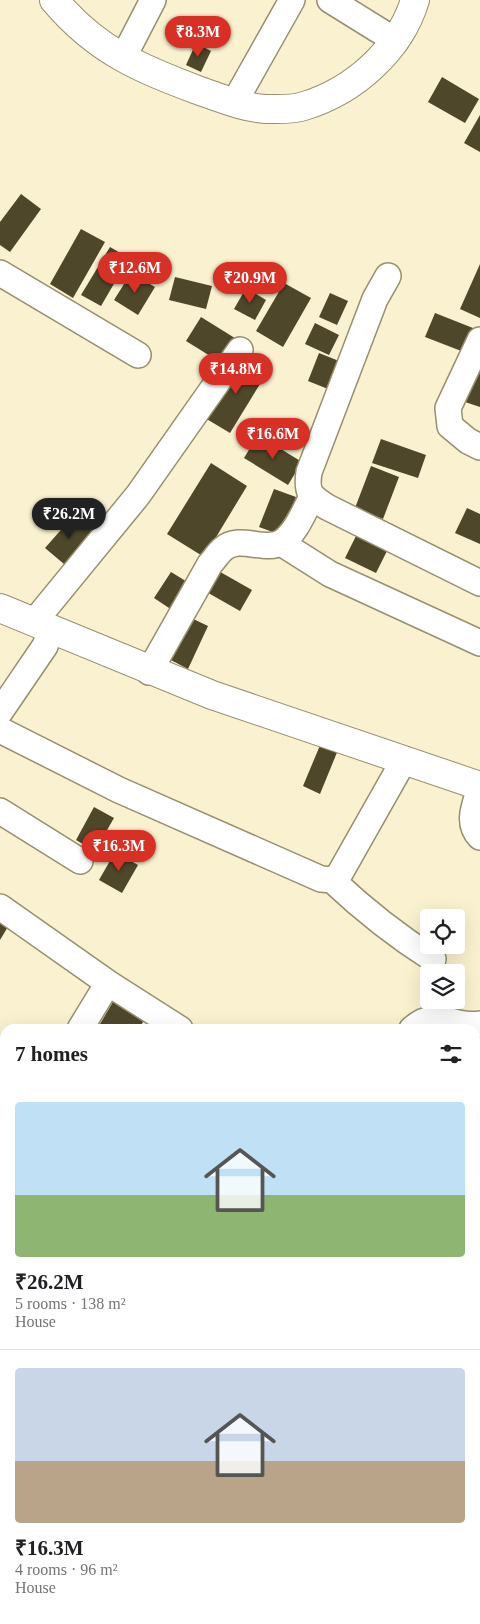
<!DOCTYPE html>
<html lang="en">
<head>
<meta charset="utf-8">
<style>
  :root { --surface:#fff; --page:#f6f6f6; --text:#202124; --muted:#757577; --line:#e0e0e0; --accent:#d93025 }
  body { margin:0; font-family:Georgia,serif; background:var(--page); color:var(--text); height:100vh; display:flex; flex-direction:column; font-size:19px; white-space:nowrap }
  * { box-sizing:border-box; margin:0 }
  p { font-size:16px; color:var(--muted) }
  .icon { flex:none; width:28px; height:28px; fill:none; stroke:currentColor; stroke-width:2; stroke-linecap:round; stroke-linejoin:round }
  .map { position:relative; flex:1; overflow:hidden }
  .drawer { position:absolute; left:0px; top:1024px; width:480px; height:601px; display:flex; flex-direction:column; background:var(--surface); border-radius:15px 15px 0 0; box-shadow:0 5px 20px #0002 }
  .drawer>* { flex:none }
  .controls { position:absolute; left:420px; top:909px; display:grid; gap:10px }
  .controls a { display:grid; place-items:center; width:45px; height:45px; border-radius:5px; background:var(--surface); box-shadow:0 5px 20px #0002; font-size:25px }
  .price { position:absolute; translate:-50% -42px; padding:0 11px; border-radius:18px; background:var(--accent); color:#fff; font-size:16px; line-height:32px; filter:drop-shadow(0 1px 2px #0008) }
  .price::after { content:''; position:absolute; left:50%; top:30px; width:15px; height:11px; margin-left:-8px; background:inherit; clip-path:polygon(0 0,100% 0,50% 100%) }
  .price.selected { background:#222; color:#fff }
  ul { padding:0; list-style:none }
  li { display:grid; align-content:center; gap:10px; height:265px; padding:0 15px }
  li+li { border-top:1px solid var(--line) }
  li span { display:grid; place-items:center; height:155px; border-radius:5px; color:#555 }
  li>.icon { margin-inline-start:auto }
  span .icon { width:90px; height:90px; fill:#fffc; stroke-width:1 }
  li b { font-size:21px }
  h2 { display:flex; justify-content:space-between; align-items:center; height:60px; padding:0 15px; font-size:21px }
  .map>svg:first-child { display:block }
  .building { fill:#4e472a }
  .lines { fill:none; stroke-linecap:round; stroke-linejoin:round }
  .street-casing { stroke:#968f70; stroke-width:28 }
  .secondary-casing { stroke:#968f70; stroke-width:30 }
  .street { stroke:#fff; stroke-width:25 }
  .secondary { stroke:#fff; stroke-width:28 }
</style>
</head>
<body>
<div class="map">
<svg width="480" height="1624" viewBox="0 0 480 1624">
  <rect width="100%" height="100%" fill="#f9f1cf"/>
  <path class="building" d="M196 43 211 51 201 72 186 65Z
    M442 77 479 99 465 123 428 102Z
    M480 115V152L464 143Z
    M21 194 41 209 10 252 0 245V222Z
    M81 229 105 242 73 298 50 284Z
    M110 247 129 258 101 306 81 295Z
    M480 264V318L460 309Z
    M131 273 155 287 138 315 114 300Z
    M175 277 212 286 206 309 169 300Z
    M284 283 311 298 283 347 256 331Z
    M246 288 266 300 255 320 234 309Z
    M330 293 348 301 337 325 319 317Z
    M435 313 478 330 469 354 425 337Z
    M201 317 238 340 223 364 186 341Z
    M315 323 339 335 329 355 305 344Z
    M319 353 339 361 328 389 308 381Z
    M243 356 268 371 230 433 205 418Z
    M474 367 480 369V407L462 401Z
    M258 435 302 462 288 485 244 458Z
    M381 439 426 455 418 478 372 463Z
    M211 463 247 486 204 557 167 534Z
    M371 466 399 477 383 519 355 508Z
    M274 489 296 497 281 535 259 527Z
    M467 508 480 514V544L455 533Z
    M74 515 93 531 64 564 45 548Z
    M360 528 391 543 376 573 345 558Z
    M215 569 252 590 240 611 203 590Z
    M171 572 189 583 172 610 154 598Z
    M187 616 208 626 188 669 167 658Z
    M321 743 338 750 320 794 303 786Z
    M94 807 114 818 95 851 76 840Z
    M115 852 138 865 122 893 99 880Z
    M0 912 12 920 0 940Z
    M117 995 148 1013 139 1029H108L100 1024Z
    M480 1126V1148L475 1145V1133Z
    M475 1153 480 1157V1192L478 1194 475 1192Z
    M475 1253 480 1257V1277L475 1284Z
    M480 1439V1459L475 1453V1444Z"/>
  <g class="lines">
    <g class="street-casing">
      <path id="street" d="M330 0 396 41
        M123 58 153 0
        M234 103 292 0
        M0 273 138 355
        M388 276 375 299 309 472C306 493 310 496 327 507L480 583
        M480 340 448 408 450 426 468 441 480 447
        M281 543 330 574 480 643
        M34 622 138 495 240 350
        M149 672 210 564C214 560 218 553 223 549 240 534 265 553 282 542 296 533 304 511 312 497
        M0 712 45 646 51 630
        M0 730 119 790 321 879 332 880 339 875 404 760
        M480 788C475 805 466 823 480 837
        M0 811 80 861
        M332 880C365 911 395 935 433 959
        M0 907 108 983 180 1029
        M80 1029 108 983
        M412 1029C438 1006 453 1029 480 1024
        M0 1154 5 1147
        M475 1215 480 1209
        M475 1247 480 1252
        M475 1369 480 1368
        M0 1385 5 1388
        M0 1434 5 1426
        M475 1556 480 1551
        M430 1624 433 1620"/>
    </g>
    <g class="secondary-casing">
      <path id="secondary" d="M54 0C97 51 139 68 200 91 221 98 244 108 266 109 277 109 293 110 304 106 354 91 400 50 415 0
        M0 608 212 695 480 786"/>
    </g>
    <use href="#street" class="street"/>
    <use href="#secondary" class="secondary"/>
  </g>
</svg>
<div class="controls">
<a><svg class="icon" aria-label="locate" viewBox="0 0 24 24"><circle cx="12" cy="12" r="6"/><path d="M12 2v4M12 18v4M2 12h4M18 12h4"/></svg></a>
<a><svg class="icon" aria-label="layers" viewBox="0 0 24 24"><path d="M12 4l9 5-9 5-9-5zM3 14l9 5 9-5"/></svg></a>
</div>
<b class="price" style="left:198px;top:58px">₹8.3M</b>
<b class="price" style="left:135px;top:294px">₹12.6M</b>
<b class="price" style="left:250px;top:304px">₹20.9M</b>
<b class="price" style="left:236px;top:395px">₹14.8M</b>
<b class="price" style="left:273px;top:460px">₹16.6M</b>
<b class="price selected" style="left:69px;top:540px">₹26.2M</b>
<b class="price" style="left:119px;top:872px">₹16.3M</b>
<section class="drawer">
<h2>7 homes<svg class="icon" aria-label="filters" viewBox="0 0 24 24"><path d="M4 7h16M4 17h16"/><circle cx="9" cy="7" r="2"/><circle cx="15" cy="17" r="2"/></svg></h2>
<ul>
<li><span style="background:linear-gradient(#bfe0f5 60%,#8fb573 0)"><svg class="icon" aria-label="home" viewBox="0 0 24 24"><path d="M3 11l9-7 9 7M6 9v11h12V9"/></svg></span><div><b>₹26.2M</b><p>5 rooms · 138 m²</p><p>House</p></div></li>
<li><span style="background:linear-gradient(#c9d6e8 60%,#b9a48a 0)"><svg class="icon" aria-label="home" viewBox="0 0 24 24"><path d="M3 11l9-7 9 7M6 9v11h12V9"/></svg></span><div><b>₹16.3M</b><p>4 rooms · 96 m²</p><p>House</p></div></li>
</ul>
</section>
</div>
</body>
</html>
